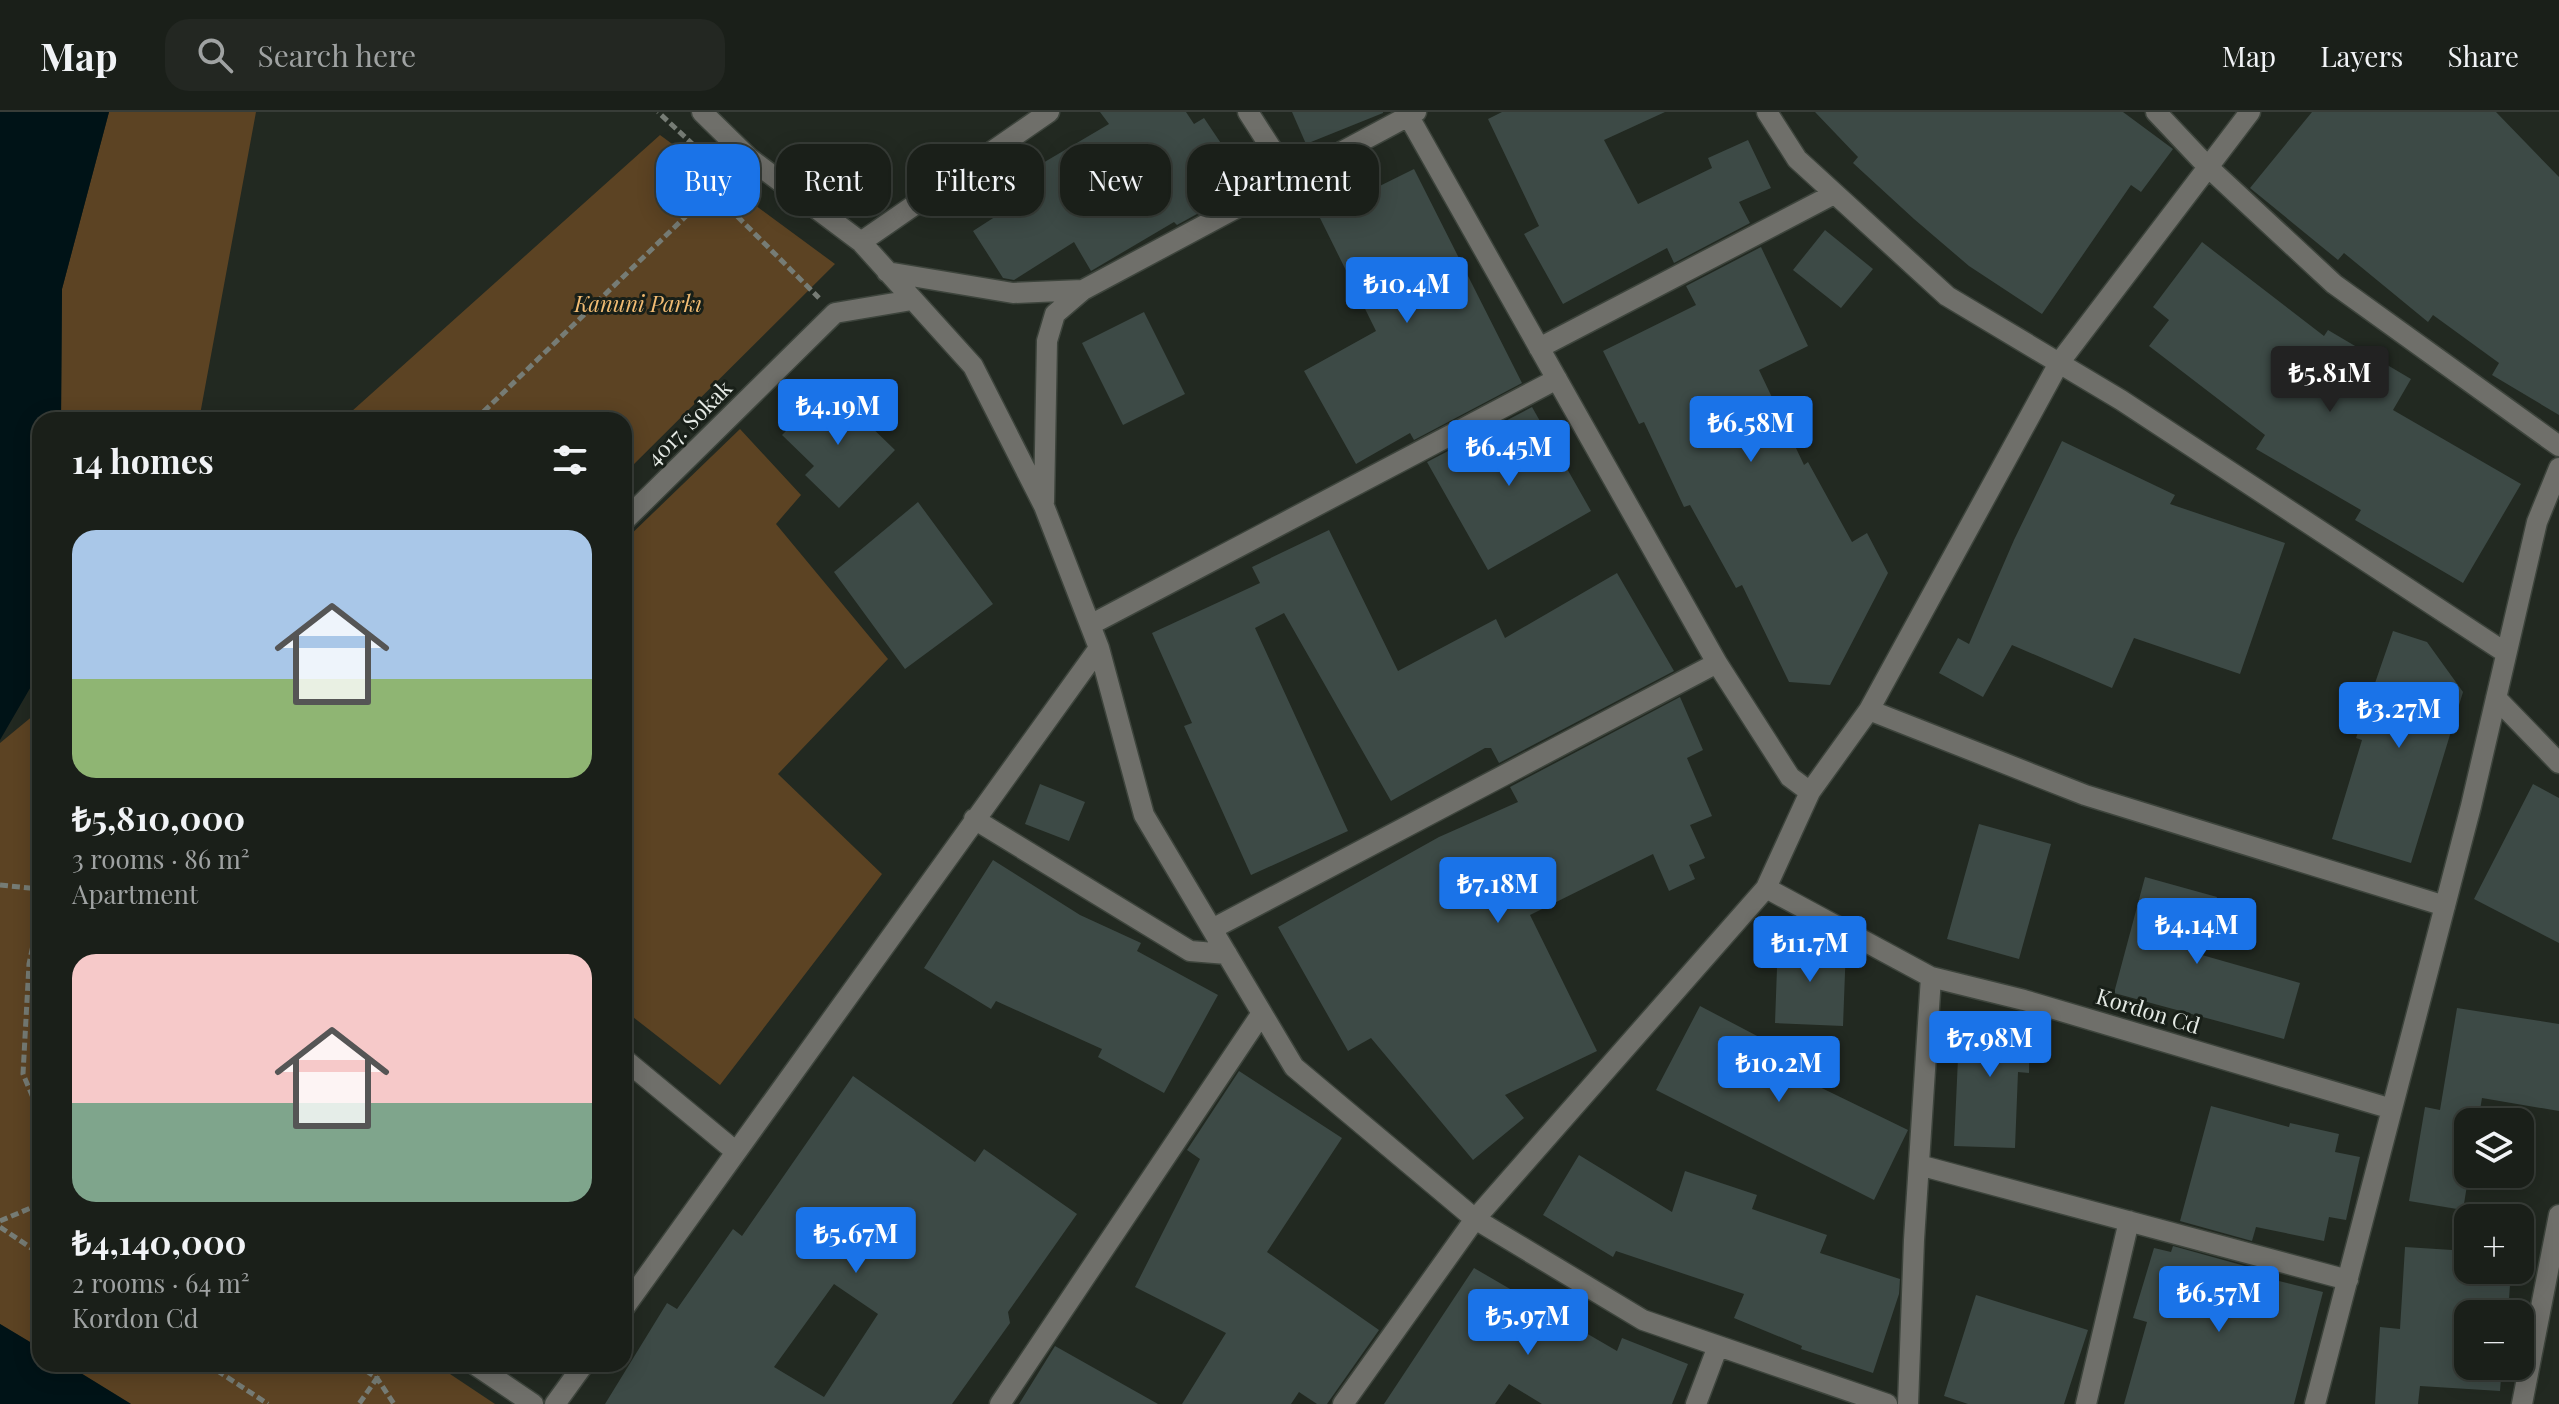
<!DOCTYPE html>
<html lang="en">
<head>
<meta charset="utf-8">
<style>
  :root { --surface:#1a1f19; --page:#232722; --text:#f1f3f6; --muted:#9fa2a2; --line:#383d38; --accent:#1a73e8 }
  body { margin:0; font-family:"Playfair Display",serif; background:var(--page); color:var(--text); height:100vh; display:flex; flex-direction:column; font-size:30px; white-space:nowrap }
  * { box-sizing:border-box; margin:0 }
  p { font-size:26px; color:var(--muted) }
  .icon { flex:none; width:44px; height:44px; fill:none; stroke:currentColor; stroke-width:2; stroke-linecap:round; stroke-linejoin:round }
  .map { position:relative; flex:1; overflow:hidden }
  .side { position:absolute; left:32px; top:300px; width:600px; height:960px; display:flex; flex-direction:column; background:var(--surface); border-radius:24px; box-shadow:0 4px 20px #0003,0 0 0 2px var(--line) }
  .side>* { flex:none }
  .banner { position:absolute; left:656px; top:32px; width:760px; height:72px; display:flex; gap:16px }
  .tools { position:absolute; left:2454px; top:996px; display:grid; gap:16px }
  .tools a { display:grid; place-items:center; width:80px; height:80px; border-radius:16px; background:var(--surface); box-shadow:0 4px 20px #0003,0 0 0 2px var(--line); font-size:40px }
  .price { position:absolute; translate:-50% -68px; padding:0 18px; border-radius:8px; background:var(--accent); color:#fff; font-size:26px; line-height:52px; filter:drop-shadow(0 2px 4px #0008) }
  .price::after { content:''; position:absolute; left:50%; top:48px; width:24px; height:18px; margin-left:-12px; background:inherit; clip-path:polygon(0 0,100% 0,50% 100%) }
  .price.selected { background:#222; color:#fff }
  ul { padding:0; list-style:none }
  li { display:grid; align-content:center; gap:16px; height:424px; padding:0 40px }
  li span { display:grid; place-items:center; height:248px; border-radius:24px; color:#555 }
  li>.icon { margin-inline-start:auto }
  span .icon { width:144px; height:144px; fill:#fffc; stroke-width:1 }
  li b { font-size:34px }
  h2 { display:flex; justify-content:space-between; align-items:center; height:96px; padding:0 40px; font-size:34px }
  .chip { padding:0 28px; border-radius:24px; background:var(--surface); box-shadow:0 4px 20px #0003,0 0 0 2px var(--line); font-size:28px; line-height:72px }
  .chip.selected { background:var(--accent); color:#fff }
  header { display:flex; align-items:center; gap:48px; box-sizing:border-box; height:112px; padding:0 40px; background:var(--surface); border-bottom:2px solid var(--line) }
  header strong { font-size:38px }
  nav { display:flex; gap:44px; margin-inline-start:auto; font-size:28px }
  .search { width:560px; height:72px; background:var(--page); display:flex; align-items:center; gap:20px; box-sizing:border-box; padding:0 28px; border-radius:24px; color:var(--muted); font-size:30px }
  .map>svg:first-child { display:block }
  .green { fill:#5c4323 }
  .water { fill:#001317 }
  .building { fill:#3d4a46; fill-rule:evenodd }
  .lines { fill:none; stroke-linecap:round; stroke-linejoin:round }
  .minor-casing { stroke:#3d443c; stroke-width:23 }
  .path { stroke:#767c75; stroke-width:5; stroke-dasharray:8 4; stroke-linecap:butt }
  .minor { stroke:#6f6f6a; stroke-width:20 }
  .labels { text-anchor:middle; stroke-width:6; stroke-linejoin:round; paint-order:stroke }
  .park-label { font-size:22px; font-style:italic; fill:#f2bc73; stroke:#181f18 }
  .street-label { font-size:22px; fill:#e5eae5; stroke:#181f18 }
</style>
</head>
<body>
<header>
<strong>Map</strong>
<div class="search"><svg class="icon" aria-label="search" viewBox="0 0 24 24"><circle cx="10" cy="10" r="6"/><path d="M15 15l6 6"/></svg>Search here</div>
<nav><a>Map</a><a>Layers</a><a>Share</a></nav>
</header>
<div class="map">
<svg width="2559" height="1292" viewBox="0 0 2559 1292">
  <rect width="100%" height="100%" fill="#222921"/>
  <path class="green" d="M109 0H256L199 308H61L62 177Z
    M660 23 835 152 624 362V308H342Z
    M740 317 801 383 776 412 888 547 778 662 882 762 720 973 624 898V429Z
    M40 598V1236L0 1212V631Z
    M66 1252H435L495 1292H131Z"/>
  <path class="water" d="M0 0H109L62 177 61 308H40V559L0 628Z
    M0 1212 40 1236V1252H66L131 1292H0Z"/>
  <path class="building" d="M1100 0H1186L1194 12 1204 6 1247 70 1206 97 1177 113 1174 110 1091 159 1074 130 1014 168 1003 166 973 119 1041 75 1031 58 1109 12Z
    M1292 0H1383V1L1306 32Z
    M1502 0H1665L1604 28 1638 92 1712 56 1708 46 1748 28 1771 76 1739 90 1750 111 1674 151 1667 136 1563 192 1524 122 1539 114 1488 7Z
    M1815 0H2123L2173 37 2141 80 2131 73 2042 202 1969 154 1914 107 1853 51 1858 45Z
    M2312 0H2496L2559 65V303L2492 263 2499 251 2433 203 2428 210 2344 141 2338 148 2250 76Z
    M1414 57 1522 271 1414 328 1410 321 1356 352 1304 259 1376 219 1319 104Z
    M1825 118 1873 157 1841 196 1793 158Z
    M2202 130 2324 224 2328 218 2411 267 2393 298 2521 372 2463 471 2355 408 2361 398 2256 337 2265 323 2149 234 2169 208 2153 195Z
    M1761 135 1808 234 1759 258 1804 353 1808 350 1852 430 1867 421 1888 461 1830 573 1789 570 1742 473 1736 476 1690 393 1684 395 1644 310 1639 312 1603 239 1696 193 1686 174Z
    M1144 200 1185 282 1123 313 1082 231Z
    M830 275 895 338 839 396 805 363 814 354 782 323Z
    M1532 295 1591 399 1488 458 1427 350Z
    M2062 329 2175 383 2170 392 2285 431 2240 562 2134 526 2112 576 2012 533 1983 585 1939 561 1958 526 1969 532 2014 428Z
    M918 390 993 492 905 557 834 460Z
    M1329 418 1398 559 1496 507 1505 526 1617 461 1674 559 1499 651 1491 636H1485L1391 689 1284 501 1255 516 1348 719 1251 763 1184 614 1192 611 1152 521 1260 471 1252 455Z
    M2393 519 2427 530 2463 580 2411 751 2332 727 2362 628 2356 626Z
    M1680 585 1703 638 1687 646 1712 704 1690 713 1705 746 1689 753 1695 767 1669 779 1653 742 1530 803 1597 939 1505 983 1524 1006 1473 1048 1371 926 1348 939 1278 815 1439 725 1518 690 1510 675Z
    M1040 672 1085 690 1069 729 1025 712Z
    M2533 672 2559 686V831L2474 787Z
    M1979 712 2051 732 2019 847 1947 827Z
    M993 748 1080 803 1141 831 1137 839 1218 883 1164 981 1098 945 1102 937 996 889 991 897 924 856Z
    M2145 765 2217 785 2202 843 2300 871 2284 927 2114 881Z
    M1778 829 1846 834 1843 914 1775 911Z
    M1700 894 1805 949 1797 964 1908 1018 1874 1088 1656 978Z
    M2457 896 2559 912V999L2482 986 2478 1010H2468V1067L2463 1098 2409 1089 2425 995 2440 998Z
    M1960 902 2030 904 2029 961 2018 960 2015 1036 1954 1034Z
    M1239 959 1342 1026 1267 1140 1379 1218 1327 1292H1317L1299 1280 1291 1292H1182L1226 1221 1135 1175 1200 1047 1187 1038Z
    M853 964 975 1050 984 1037 1077 1102 1008 1200 1010 1211 952 1292H605L667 1191 677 1197 733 1117 742 1124ZM834 1172 878 1202 824 1285 774 1255Z
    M2211 994 2289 1015 2290 1011 2339 1022 2335 1040 2360 1045 2346 1108 2329 1105 2324 1129 2256 1115 2252 1129 2180 1109Z
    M1579 1043 1672 1100 1685 1059 1757 1083 1752 1097 1827 1123 1820 1141 1900 1167 1899 1182 1873 1261 1801 1237 1802 1234 1734 1206 1744 1182 1616 1139 1613 1145 1543 1103Z
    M2173 1134 2245 1154 2243 1160 2323 1180 2294 1292H2124L2147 1210 2133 1206 2154 1136 2171 1140Z
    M2405 1135 2468 1139V1158H2511L2508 1202H2468V1254H2502L2500 1279 2420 1274 2418 1292H2375L2380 1215 2400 1217Z
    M1474 1156 1617 1239 1622 1226 1688 1252 1672 1292H1542L1509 1272 1495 1292H1384Z
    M1976 1183 2088 1218 2064 1292H1968L1944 1284Z
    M1055 1234 1158 1292H1019Z"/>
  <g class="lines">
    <g class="minor-casing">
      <path id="minor" d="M702 0 749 46 861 130 973 254 1044 394 1099 536 1144 703 1294 955 1475 1107 1643 1208 1887 1292
        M1248 0 1291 67
        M1767 0 1797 47 1947 184 2121 288 2506 541
        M2156 0 2208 55 2334 172 2559 334
        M1409 5 1717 551 1790 665 1810 680
        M861 130 1049 0
        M887 160 1013 181 1083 178
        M1539 236 1834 82
        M1044 390 1047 229 1055 202 1083 178 1416 0
        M624 409 835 201 912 188
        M1090 513 1557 267
        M2496 586 2559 651
        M1869 598 2085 683 2445 794
        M974 707 1190 839 1227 842
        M1766 776 1931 865
        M1212 817 1717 551
        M624 947 735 1039
        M1919 1053 2348 1168
        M624 1196 1099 536
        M474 1252 533 1292
        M555 1292 584 1252
        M1000 1292 1262 901
        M1343 1292 1475 1107 1766 776 1810 680 1869 598 2059 251 2250 0
        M1696 1292 1718 1234
        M1908 1292 1914 1128 1931 865 2024 888 2392 997
        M2086 1292 2129 1109
        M2315 1292 2471 694 2537 410 2559 356
        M2522 1292 2559 1103"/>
    </g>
    <path class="path" d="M712 79 819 186
      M475 308 712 79 713 51 658 0
      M0 773 40 777
      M40 800 29 852 23 962 40 1002
      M0 1109 40 1092
      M0 1115 40 1142
      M207 1252 268 1292
      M356 1252 377 1266 359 1292
      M377 1252V1266L394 1292"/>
    <use href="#minor" class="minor"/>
  </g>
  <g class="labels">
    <g class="park-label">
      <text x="638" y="200">Kanuni Parkı</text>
    </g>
    <g class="street-label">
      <text transform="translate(689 311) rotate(-45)" y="8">4017. Sokak</text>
      <text transform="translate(2148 899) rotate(17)" y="8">Kordon Cd</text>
    </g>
  </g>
</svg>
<div class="tools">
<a><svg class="icon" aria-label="layers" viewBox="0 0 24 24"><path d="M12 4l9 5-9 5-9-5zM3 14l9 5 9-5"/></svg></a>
<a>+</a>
<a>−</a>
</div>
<b class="price" style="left:1407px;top:213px">₺10.4M</b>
<b class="price selected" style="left:2330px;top:302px">₺5.81M</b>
<b class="price" style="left:838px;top:335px">₺4.19M</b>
<b class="price" style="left:1751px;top:352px">₺6.58M</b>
<b class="price" style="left:1509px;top:376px">₺6.45M</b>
<b class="price" style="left:2399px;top:638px">₺3.27M</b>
<b class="price" style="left:1498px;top:813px">₺7.18M</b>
<b class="price" style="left:2197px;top:854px">₺4.14M</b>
<b class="price" style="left:1810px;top:872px">₺11.7M</b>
<b class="price" style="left:1990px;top:967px">₺7.98M</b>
<b class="price" style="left:1779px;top:992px">₺10.2M</b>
<b class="price" style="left:856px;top:1163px">₺5.67M</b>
<b class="price" style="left:2219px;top:1222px">₺6.57M</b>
<b class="price" style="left:1528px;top:1245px">₺5.97M</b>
<div class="banner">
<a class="chip selected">Buy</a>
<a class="chip">Rent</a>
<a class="chip">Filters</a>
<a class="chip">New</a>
<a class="chip">Apartment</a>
</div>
<section class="side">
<h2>14 homes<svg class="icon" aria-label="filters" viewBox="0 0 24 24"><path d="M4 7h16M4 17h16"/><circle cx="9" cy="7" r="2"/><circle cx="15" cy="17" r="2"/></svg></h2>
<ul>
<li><span style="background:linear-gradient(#a9c7e8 60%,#8fb573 0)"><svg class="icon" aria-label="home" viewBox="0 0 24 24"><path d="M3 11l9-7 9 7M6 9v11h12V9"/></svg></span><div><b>₺5,810,000</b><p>3 rooms · 86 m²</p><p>Apartment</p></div></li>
<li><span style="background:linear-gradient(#f6c9c9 60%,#7fa58c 0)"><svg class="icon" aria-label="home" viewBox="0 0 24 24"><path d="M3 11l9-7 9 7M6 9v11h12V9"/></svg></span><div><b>₺4,140,000</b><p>2 rooms · 64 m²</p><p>Kordon Cd</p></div></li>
</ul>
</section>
</div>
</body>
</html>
